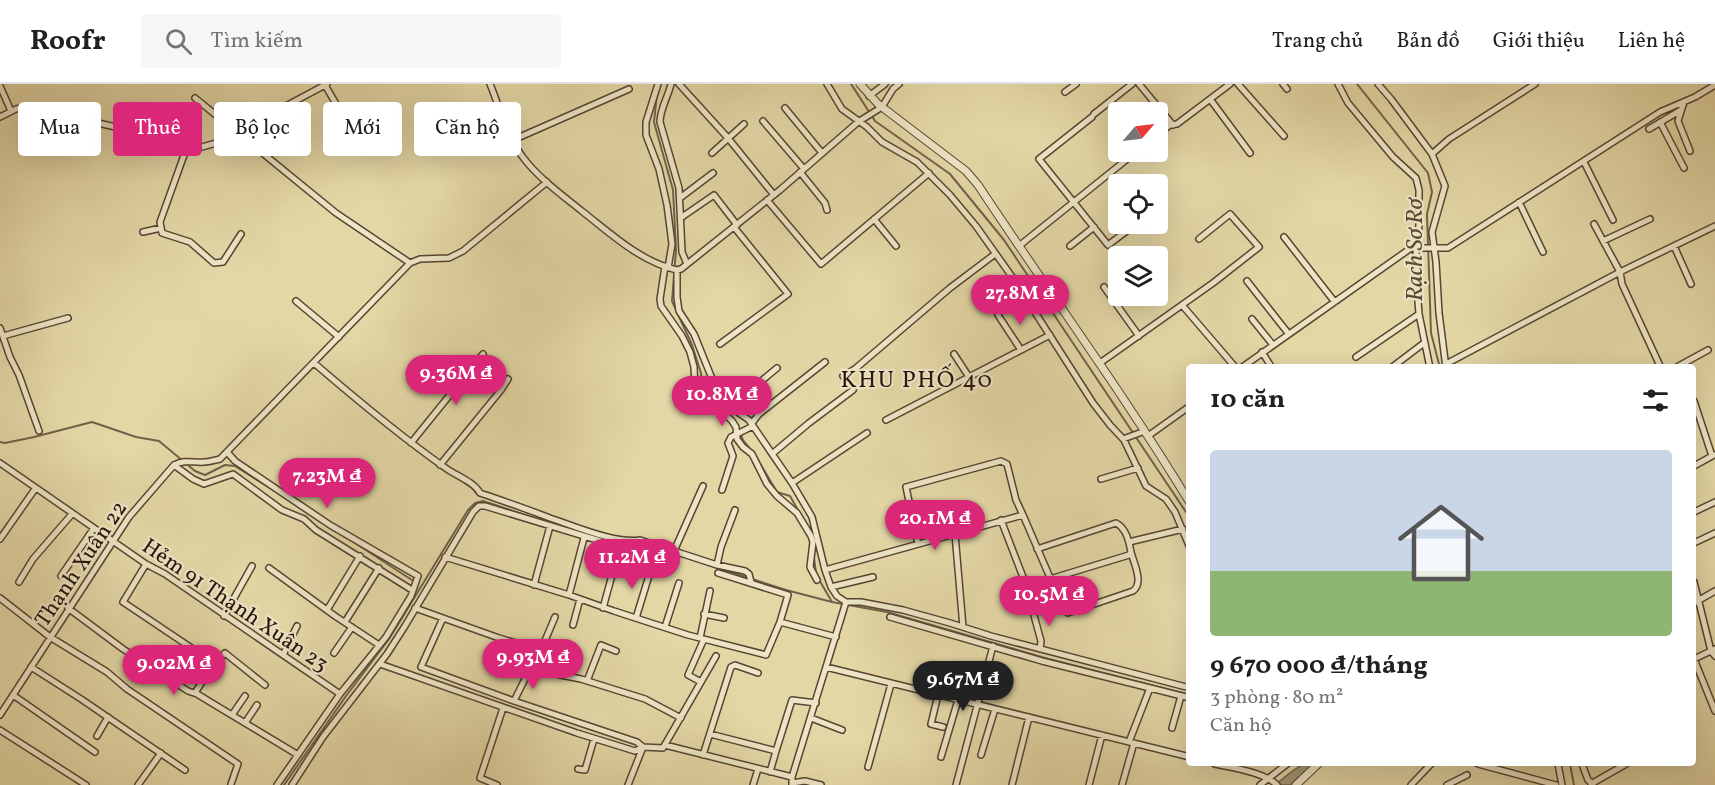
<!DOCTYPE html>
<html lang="vi">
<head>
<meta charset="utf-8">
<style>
  :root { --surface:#fff; --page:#f6f6f6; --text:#202124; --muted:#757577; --line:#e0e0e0; --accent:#db2777 }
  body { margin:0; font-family:Vollkorn,serif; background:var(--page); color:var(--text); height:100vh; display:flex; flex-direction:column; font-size:22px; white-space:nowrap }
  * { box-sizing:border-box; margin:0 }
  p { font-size:20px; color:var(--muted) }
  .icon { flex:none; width:33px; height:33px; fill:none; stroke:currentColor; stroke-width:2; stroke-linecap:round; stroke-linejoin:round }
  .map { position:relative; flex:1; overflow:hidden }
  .sheet { position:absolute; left:1186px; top:280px; width:510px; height:402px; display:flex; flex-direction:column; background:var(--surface); border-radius:6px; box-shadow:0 6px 24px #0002 }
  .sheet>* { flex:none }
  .banner { position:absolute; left:18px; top:18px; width:570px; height:54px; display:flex; gap:12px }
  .needle { width:39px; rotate:62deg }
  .fabs { position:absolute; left:1108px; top:18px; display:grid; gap:12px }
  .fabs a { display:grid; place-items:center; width:60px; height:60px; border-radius:6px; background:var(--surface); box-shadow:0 6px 24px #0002; font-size:30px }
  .price { position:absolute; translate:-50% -51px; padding:0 14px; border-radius:21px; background:var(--accent); color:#fff; font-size:20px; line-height:39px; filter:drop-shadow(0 2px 3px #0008) }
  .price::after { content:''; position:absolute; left:50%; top:36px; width:18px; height:14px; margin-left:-9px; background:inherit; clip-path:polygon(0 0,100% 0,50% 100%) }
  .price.active { background:#222; color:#fff }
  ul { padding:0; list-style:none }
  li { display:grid; align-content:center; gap:12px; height:318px; padding:0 24px }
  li+li { border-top:2px solid var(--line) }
  li span { display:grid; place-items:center; height:186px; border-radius:6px; color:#555 }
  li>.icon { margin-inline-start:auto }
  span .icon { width:108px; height:108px; fill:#fffc; stroke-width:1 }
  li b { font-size:26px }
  h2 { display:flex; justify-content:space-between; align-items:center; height:72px; padding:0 24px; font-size:26px }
  .chip { padding:0 21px; border-radius:6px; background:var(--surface); box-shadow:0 6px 24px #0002; font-size:21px; line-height:54px }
  .chip.active { background:var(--accent); color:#fff }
  header { display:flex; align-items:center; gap:36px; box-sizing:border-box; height:84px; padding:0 30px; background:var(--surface); border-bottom:2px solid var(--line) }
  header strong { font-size:28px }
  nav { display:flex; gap:33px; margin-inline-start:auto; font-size:21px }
  .search { width:420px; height:54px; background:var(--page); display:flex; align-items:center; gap:15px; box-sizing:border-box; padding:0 21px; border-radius:6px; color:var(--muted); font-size:22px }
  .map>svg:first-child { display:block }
  .water { fill:#a49572; stroke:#726149; stroke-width:1.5 }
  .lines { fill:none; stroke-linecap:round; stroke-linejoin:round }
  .stream { stroke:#726149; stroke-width:2 }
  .minor-casing { stroke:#564532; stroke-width:8 }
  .tertiary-casing { stroke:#564532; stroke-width:9 }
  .minor { stroke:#ede5c5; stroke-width:5 }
  .tertiary { stroke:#ede5c5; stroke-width:7 }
  .labels { text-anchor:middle; stroke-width:4.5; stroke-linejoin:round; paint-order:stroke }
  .street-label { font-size:22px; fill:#27140c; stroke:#ede5c5 }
  .water-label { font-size:24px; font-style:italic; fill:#594835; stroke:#ede5c5 }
  .neighbourhood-label { font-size:24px; letter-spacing:1.5px; fill:#27140c; stroke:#ede5c5 }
</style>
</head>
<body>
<header>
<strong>Roofr</strong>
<div class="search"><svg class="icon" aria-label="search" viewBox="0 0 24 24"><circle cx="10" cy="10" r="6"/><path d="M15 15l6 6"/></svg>Tìm kiếm</div>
<nav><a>Trang chủ</a><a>Bản đồ</a><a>Giới thiệu</a><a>Liên hệ</a></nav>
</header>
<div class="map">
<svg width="1715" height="701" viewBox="0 0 1715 701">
  <rect width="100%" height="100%" fill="#e4d7a6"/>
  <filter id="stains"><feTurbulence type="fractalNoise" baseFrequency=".00333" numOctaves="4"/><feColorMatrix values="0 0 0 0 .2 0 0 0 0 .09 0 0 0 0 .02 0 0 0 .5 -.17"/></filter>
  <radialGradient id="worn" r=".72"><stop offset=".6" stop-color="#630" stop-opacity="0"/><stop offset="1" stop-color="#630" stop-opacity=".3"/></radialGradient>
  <path class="water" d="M1303 680H1316L1290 701H1275L1291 688Z"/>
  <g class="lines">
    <path class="stream" d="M851 0 875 37 950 90 1004 156 1190 434
      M1357 0 1428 89 1432 108 1427 130 1431 249 1440 284
      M657 10 654 38 673 106 676 166 672 217 692 261 701 289 702 303 709 315 733 335
      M738 343 743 356 751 366
      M0 358 5 359 34 353 92 338 136 353 159 357 195 387 205 391 225 381 235 382 281 411
      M759 378 777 408 790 412 799 428
      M590 451 627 460H641L658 465
      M352 457 415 498
      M814 474 816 489
      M709 481 786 506 832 518 887 528 1045 574 1190 611
      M818 494 832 518
      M1570 680 1574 701
      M284 701 346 612 389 555 468 426 475 419 483 417 553 440"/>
    <g class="minor-casing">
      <path id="minor" d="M490 0C500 24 506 51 522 72 538 94 562 111 583 128 611 150 641 178 677 186
        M658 0 646 38V51L659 85 667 121 672 160 668 184
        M671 0C668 13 660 25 660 38L679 104 682 168 687 180
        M679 0 728 54 774 111
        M827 0 842 25 867 43 882 58 917 78 950 111 976 142 1015 197 1093 319 1110 341 1124 356 1146 402 1166 415 1175 428 1190 464
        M1139 0 1173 41
        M1238 0 1284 52
        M1283 0 1287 5
        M1338 0 1348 19 1393 73 1416 94 1419 106V141L1415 179 1419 230 1430 284
        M1378 0 1391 15 1432 70 1445 102 1432 148 1436 178 1439 229 1446 284
        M325 1 357 56
        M0 2 11 27
        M1065 8 1076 0
        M869 12 885 0
        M195 14 336 129 410 179
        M1210 15 1250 69
        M1684 18 1678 37 1690 67
        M785 24 822 69
        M1094 30 1132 0
        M0 33 16 25 29 23 202 63 216 59 226 54 327 0
        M1092 33 1039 75 1108 161 1136 140
        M763 37 804 85
        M1660 38 1684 84
        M1649 45 1681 26
        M1158 50 1170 41 1177 40 1230 0
        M513 56 629 5
        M188 60 160 138 162 149 190 158 214 179 223 178 241 150
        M712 69 744 40
        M1432 70 1449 55 1535 0
        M1584 78 1613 136
        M800 88 825 119 827 126
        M680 114 713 89
        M767 116 821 180 929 89
        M1519 118 1543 168
        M682 133 714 111 737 141
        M874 135 896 162
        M1594 140 1620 188 1622 200 1661 284
        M143 148 161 144
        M1284 153 1334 217
        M1603 157 1650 135
        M1019 162 1136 68
        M1070 162 1094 143
        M1674 162 1691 200
        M665 182 660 215 661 222 682 252 690 268 694 283 695 304 703 316 727 332 732 337 736 343 737 355 743 363 752 370 767 400 777 412 797 429 811 452 813 458 810 483 817 496
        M677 186V213L679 227 694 250 719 312 726 320 749 336 792 399 812 433 825 486 831 503 837 512 846 518 792 693V701
        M677 186 681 185 780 106 858 38 882 23 893 5 899 0
        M1247 197 1288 249
        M1104 203 1139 252
        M296 217 339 253
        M1182 221 1236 284
        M998 231 1021 266
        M1252 235 1273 261
        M0 244 10 273 19 291 39 347
        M3 252 68 234
        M720 260 788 210 734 143
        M1262 268 1272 284
        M954 270 969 293 1050 251
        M1356 273 1419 230
        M314 279C357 316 400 352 447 385 457 392 474 398 480 409 503 417 527 425 550 434 574 442 616 460 640 456L717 481 745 487 749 490 751 498
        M1100 279 1213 199 1259 163 1230 130 1199 155
        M1446 280 1620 188 1715 142
        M1241 284 1411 164H1448L1660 28 1695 13 1715 1
        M1391 284 1424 259
        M1675 284 1708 266
        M843 292 855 285 950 204 995 170
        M1694 317 1712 372
        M734 326 736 318 777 284
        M886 336 969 293
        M752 339 759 330 825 278
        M1148 352 1190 322
        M1123 355 1145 347
        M411 359 483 270
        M227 368 235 377 330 441 418 492 411 512 386 553 340 610 277 701
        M772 370 809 339 853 306
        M0 379 146 480 165 490 340 610
        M174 381 193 395 204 400 233 390 282 426 304 435 316 446 412 506
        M440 381 501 306 508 295
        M1694 382 1714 371
        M1101 395 1138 384
        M792 399 867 349
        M722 406 733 372 728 359 731 353 753 342
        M1694 428 1715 418
        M1001 436 1033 519 1032 524 1041 557 1040 565
        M955 450 963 543
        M0 455 35 405
        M1129 458 1183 445
        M1694 459 1715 449
        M918 460 906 403 1001 377 1007 380 1016 416 1023 431
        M1037 465 1116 439C1126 444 1129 457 1131 468L1129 471 1050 495
        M674 467 703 402
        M445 473 569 511 614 527 688 551 766 571 780 538
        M146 480 123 518 205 573
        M717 481 721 463 735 426
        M269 484 335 532 379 561
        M825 486 1023 431 1064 526 1068 529 1133 507C1144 499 1134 480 1131 468
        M718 489 788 511 780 538 836 553
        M61 492 94 444
        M19 498 33 475 72 430
        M1694 498 1711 567 1715 572
        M534 501 550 442
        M831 503 873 493
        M569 511 584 454
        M0 514 50 553 107 588 127 605 238 680 231 700
        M846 518H861L903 526 950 539 991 552 1190 604
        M1694 519 1715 507
        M68 524 123 565 188 607 197 610 298 671
        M415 524 499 554 535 565 537 569 530 585 581 595 645 615 681 634
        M603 524 620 462
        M327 526 360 472
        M704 530 724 534
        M224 532 252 482
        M890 533 1042 577 1190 614
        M443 534 421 583 514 617 637 658 643 663
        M636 534 651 485
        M345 538 379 484
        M573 541 580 515
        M665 543 679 499
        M700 554 710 507
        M334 569 352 543
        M537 569 541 566 555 533
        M283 571 297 542
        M1694 575 1715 627
        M1694 575 1715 565
        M380 580 577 649 635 667 643 663 663 664 716 572
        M31 583 81 615 185 686
        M826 583 1190 673
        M587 597 601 561 616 567
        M701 598 688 591 704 555
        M195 609 212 582 225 569 265 601
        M13 611 95 668
        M938 611 931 640 943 643
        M514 617 530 585
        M0 631 129 433 174 381C185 375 193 379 204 378 209 378 215 376 220 375L410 179 420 175 449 174 463 167 547 98
        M232 631 245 612
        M811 634 842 646
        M245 639 257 621
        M1172 644 1181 612
        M0 646 86 701
        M710 650 776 667 770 688
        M97 652 108 633
        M1129 658 1150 604
        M665 661 792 693
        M776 667 792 616 816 619
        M703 671 731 583 735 581 758 589
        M981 671 995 625
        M941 673 958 616
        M1215 680C1233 684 1264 688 1277 701
        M1478 680 1556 701
        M1558 680 1562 701
        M1582 680 1588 696 1593 700
        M868 683 891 600
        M578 685 585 686 594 655
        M792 699 805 697 821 701
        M1591 700 1626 680
        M138 701 161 669
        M292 701 323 653 387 570 405 542 473 428 479 422H485L620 463
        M497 701 480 694 503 624
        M628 701 643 663
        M753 701 758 685
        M956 701 993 562
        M1012 701 1029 633
        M1089 701 1102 651
        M1122 701 1134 659
        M1260 701 1287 680
        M1411 701 1431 680
        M1447 701 1467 691"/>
    </g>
    <g class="tertiary-casing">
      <path id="tertiary" d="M860 0 878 20 966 87 978 101C1048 207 1124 310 1190 419
        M1296 701 1318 680"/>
    </g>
    <use href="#minor" class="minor"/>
    <use href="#tertiary" class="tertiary"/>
  </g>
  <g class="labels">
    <g class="street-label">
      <text transform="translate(80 479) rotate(-56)" y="8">Thạnh Xuân 22</text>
      <text transform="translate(236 520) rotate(34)" y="8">Hẻm 91 Thạnh Xuân 23</text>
    </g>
    <g class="water-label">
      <text transform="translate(1414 166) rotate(-90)" y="8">Rạch Sơ Rơ</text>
    </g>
    <g class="neighbourhood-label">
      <text x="917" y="303">KHU PHỐ 40</text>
    </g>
  </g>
  <rect width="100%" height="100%" filter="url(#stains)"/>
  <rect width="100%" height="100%" fill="url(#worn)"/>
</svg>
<div class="fabs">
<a><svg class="needle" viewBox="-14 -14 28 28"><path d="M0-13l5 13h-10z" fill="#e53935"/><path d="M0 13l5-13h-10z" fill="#757577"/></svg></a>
<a><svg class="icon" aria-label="locate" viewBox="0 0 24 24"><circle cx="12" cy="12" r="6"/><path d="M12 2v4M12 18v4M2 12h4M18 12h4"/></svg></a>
<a><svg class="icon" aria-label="layers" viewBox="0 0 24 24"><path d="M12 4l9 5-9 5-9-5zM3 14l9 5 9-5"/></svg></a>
</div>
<b class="price" style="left:1020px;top:242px">27.8M ₫</b>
<b class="price" style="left:456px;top:322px">9.36M ₫</b>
<b class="price" style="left:722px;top:343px">10.8M ₫</b>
<b class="price" style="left:327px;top:425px">7.23M ₫</b>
<b class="price" style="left:935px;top:467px">20.1M ₫</b>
<b class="price" style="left:632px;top:506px">11.2M ₫</b>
<b class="price" style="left:1049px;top:543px">10.5M ₫</b>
<b class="price" style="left:533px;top:606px">9.93M ₫</b>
<b class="price" style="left:174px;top:612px">9.02M ₫</b>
<b class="price active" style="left:963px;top:628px">9.67M ₫</b>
<div class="banner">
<a class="chip">Mua</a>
<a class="chip active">Thuê</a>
<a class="chip">Bộ lọc</a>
<a class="chip">Mới</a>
<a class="chip">Căn hộ</a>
</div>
<section class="sheet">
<h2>10 căn<svg class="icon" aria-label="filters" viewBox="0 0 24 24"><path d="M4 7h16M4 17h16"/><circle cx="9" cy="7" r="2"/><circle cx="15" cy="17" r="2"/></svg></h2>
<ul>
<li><span style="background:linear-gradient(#c9d6e8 65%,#8fb573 0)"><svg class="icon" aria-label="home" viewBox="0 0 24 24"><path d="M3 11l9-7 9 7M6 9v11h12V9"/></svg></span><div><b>9 670 000 ₫/tháng</b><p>3 phòng · 80 m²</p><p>Căn hộ</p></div></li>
</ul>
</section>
</div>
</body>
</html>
